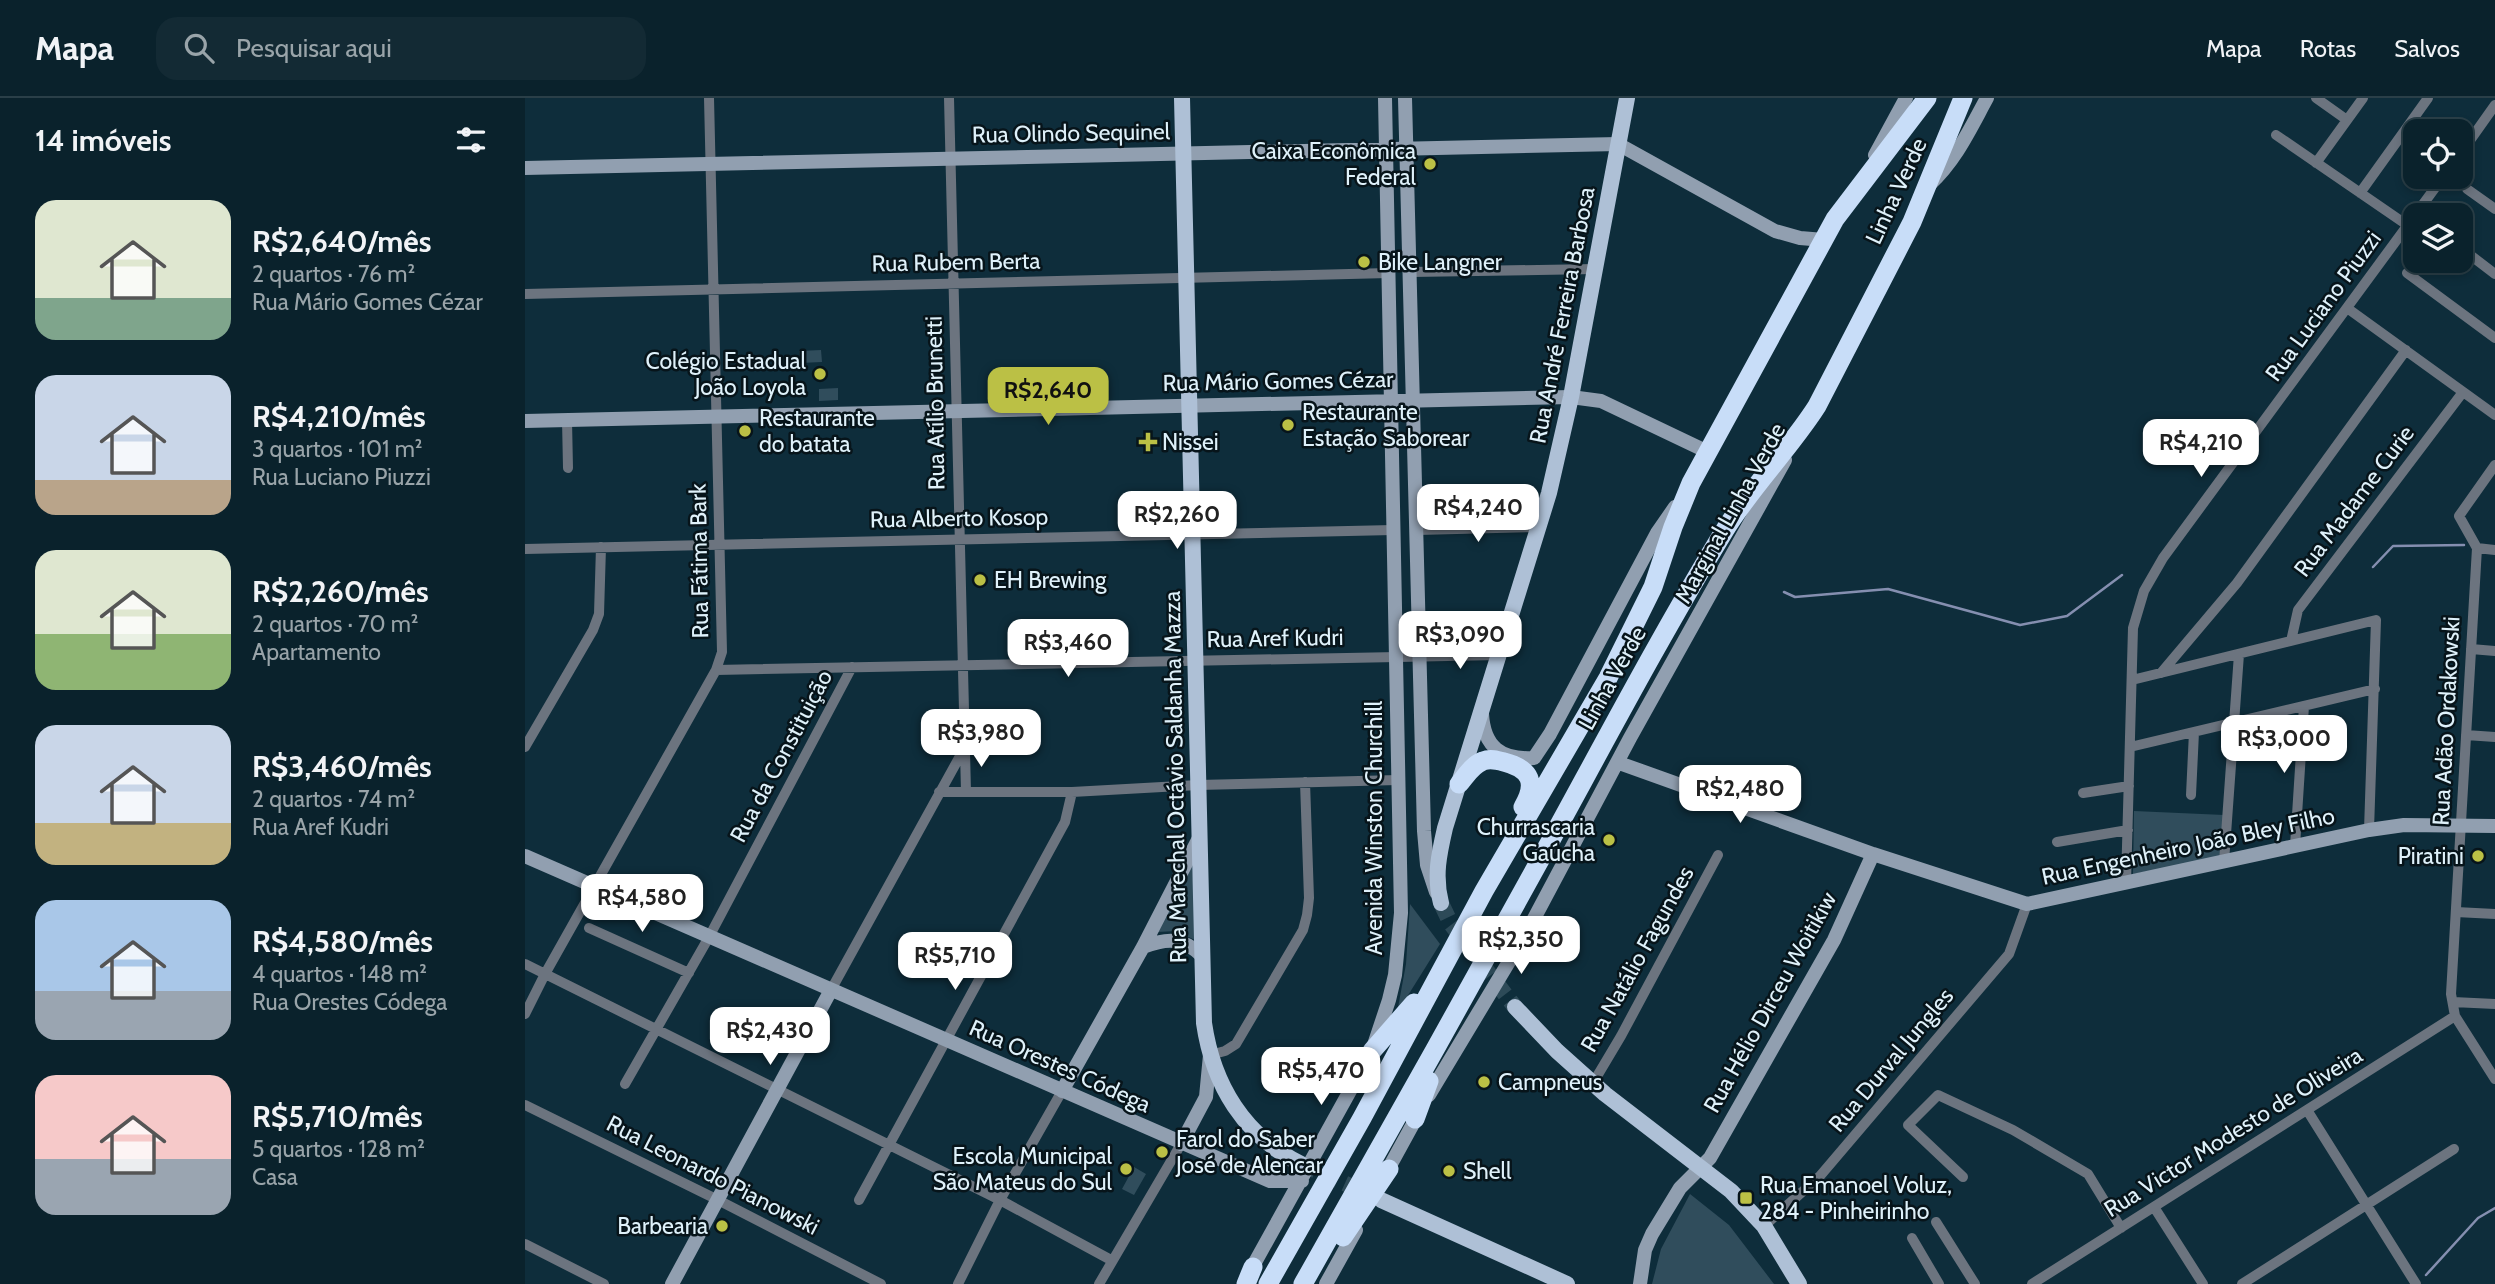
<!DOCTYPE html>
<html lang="pt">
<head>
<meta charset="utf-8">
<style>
  :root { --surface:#0a222c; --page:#132a34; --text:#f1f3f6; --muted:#99a4a9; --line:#2a3f48; --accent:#bbc045 }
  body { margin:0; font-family:Cabin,sans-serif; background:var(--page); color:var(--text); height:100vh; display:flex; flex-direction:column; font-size:26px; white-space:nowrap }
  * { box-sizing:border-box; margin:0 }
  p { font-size:23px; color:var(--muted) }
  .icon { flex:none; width:38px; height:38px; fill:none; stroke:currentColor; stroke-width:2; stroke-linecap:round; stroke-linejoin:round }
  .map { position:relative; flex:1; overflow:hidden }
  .sheet { display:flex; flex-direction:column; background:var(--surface); width:525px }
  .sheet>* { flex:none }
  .controls { position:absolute; left:1878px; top:21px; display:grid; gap:14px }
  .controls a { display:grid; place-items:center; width:70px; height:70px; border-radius:14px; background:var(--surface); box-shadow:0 4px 10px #0003,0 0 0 2px var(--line); font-size:35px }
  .price { position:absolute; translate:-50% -60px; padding:0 16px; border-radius:14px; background:#fff; color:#222; font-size:23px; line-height:46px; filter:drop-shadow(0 2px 4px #0008) }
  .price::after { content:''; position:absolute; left:50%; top:42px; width:21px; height:16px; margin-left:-10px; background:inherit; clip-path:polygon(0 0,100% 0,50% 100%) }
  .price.on { background:var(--accent); color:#111 }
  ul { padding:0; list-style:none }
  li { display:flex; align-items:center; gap:21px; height:175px; padding:0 35px }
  li span { display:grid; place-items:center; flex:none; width:196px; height:140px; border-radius:21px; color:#555 }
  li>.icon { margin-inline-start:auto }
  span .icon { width:84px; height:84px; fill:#fffc; stroke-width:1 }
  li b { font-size:30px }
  h2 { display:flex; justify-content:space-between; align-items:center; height:84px; padding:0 35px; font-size:30px }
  header { display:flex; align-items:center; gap:42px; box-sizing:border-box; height:98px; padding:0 35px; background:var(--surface); border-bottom:2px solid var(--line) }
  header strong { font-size:33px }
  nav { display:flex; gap:38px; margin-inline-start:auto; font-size:24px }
  .search { width:490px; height:63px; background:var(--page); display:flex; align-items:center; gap:18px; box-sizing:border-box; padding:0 24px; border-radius:21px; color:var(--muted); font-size:26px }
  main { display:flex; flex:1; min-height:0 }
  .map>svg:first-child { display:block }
  .green { fill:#304d5c }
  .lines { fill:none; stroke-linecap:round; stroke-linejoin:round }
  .stream { stroke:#858fb0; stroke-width:2.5 }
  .primary-tunnel { stroke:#2d4a58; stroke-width:16; stroke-dasharray:16 8; stroke-linecap:butt }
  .street { stroke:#6c747f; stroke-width:10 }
  .secondary { stroke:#919fb0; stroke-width:14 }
  .primary { stroke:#aec0d6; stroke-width:16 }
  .highway { stroke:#c8ddf8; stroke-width:19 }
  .poi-dot { fill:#bbc045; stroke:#07141a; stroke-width:2.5 }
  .labels { text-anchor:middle; stroke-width:5; stroke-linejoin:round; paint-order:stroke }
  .street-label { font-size:23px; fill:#dff1fa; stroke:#07141a }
  .poi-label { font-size:23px; fill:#dff1fa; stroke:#07141a; text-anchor:start }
</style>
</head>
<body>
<header>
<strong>Mapa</strong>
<div class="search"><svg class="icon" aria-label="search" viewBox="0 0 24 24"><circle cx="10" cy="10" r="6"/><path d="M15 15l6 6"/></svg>Pesquisar aqui</div>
<nav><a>Mapa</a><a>Rotas</a><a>Salvos</a></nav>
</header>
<main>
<section class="sheet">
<h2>14 imóveis<svg class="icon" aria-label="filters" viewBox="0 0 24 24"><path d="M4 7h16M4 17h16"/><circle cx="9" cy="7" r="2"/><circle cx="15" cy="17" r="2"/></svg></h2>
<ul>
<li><span style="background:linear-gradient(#dfe7d0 70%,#7fa58c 0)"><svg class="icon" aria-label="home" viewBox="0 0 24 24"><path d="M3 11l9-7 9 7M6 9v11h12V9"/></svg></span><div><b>R$2,640/mês</b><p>2 quartos · 76 m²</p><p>Rua Mário Gomes Cézar</p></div></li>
<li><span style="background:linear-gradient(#c9d6e8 75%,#b9a48a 0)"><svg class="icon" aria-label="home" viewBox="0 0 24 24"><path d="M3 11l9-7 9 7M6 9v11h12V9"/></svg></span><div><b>R$4,210/mês</b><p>3 quartos · 101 m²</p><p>Rua Luciano Piuzzi</p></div></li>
<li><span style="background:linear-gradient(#dfe7d0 60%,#8fb573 0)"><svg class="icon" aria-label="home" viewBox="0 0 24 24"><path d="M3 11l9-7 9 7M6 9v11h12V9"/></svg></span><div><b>R$2,260/mês</b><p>2 quartos · 70 m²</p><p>Apartamento</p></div></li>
<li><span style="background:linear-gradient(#c9d6e8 70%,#c2b280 0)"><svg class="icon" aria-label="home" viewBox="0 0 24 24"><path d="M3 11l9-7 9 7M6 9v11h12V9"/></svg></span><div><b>R$3,460/mês</b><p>2 quartos · 74 m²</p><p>Rua Aref Kudri</p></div></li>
<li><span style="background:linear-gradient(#a9c7e8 65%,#9aa5b1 0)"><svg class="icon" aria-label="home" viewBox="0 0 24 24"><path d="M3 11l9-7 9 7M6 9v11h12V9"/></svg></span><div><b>R$4,580/mês</b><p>4 quartos · 148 m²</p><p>Rua Orestes Códega</p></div></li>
<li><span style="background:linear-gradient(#f6c9c9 60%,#9aa5b1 0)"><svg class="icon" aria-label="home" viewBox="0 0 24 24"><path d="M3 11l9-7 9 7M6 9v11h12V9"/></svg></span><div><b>R$5,710/mês</b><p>5 quartos · 128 m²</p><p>Casa</p></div></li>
</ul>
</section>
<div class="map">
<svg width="1970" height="1186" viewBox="0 0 1970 1186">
  <rect width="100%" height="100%" fill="#0e2d3b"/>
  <path class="green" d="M296 252 297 264 275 265 274 253Z
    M313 290V302L294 303V291Z
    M1609 713 1699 717 1697 760 1608 776Z
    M667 767 672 843 651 833 632 834Z
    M885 806 915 846 872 915 881 866Z
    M609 1069 621 1076 609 1097 597 1091Z
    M1165 1096 1204 1127 1249 1186H1127L1136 1151Z"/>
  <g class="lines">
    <path class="stream" d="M1848 469 1868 448 1939 447
      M1259 494 1270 499 1363 491 1495 527 1542 518 1597 477
      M1901 1177 1953 1120 1970 1110"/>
    <path class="primary-tunnel" d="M916 805 926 826 990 909
      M776 1066 841 1095"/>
    <path class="street" d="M424 0 441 694
      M1791 0 1822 22
      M1751 37 1882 127
      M1936 55 1970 7
      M1791 65 1838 0
      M1942 91 1970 111
      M1835 95 1903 0
      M1936 150 1970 176
      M886 174 1070 171
      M1882 175 1970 240
      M0 196 864 175
      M1822 210 1970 317
      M42 322 43 370
      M1970 367 1934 418 1952 450 1926 896 1930 918 1970 981
      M892 432 1014 429
      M1952 450 1970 452
      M0 451 868 432
      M1766 543 1773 512 1938 294
      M1946 551 1970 553
      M191 572 974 557
      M1636 575 1712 485 1881 252
      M1607 582 1851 522 1844 732
      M1941 637 1970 639
      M0 649 68 532 74 516 76 449
      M1605 649 1850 591
      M414 694H547L673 687 873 682
      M1558 695 1604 688
      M1666 697 1669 634
      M1532 744 1603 732
      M1770 748 1779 608
      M1699 764 1714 556
      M1601 785 1608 530 1619 493 1638 460 1918 79
      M1931 814 1970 816
      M64 830 164 875
      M0 866 475 1102 586 1162
      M306 892 440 649
      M1928 904 1970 906
      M0 916 20 876 191 572 197 554 184 0
      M685 957 700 953 711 946 778 832 782 817 784 800 780 684
      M1068 985 1096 938 1193 757
      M100 986 184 839 327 569
      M0 1007 191 1101 356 1186
      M1782 1012 1891 1186
      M1438 1079 1383 1027 1413 997 1488 1032 1563 1076 1596 1130
      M334 1102 540 724 547 694
      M1629 1109 1678 1186
      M1411 1124 1450 1186
      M1239 1128 1295 1078 1484 856 1502 806
      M1387 1140 1414 1186
      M0 1146 79 1186
      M433 1186 475 1102 537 993
      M574 1186 656 1046
      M1507 1186 1930 918
      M1717 1186 1929 1051"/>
    <path class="secondary" d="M880 0 899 733 902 767 911 794
      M1350 57 1381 0
      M0 70 1093 46 1250 133 1275 140 1299 142
      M1405 86C1431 62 1445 31 1462 0
      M0 323 1046 299 1076 303 1183 354
      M957 616C959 649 976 662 1009 660L1025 636 1132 435 1150 409
      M1094 665 1348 756 1502 806 1844 732 1879 727 1970 728
      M0 758 745 1083H777
      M618 849C642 840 658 839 677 858
      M537 993 618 849 674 740
      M904 997 1003 832 1105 640 1260 362
      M656 1046 681 999 685 957
      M860 1077 894 1015
      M723 1177 847 953 864 902 870 877 876 815 860 0
      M147 1186 306 892
      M801 1186 831 1132
      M1115 1186 1120 1152 1127 1136 1155 1090 1185 1060 1309 842 1348 756"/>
    <path class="primary" d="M657 0 679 925C688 987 719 1038 776 1066
      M916 805C909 778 914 756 920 730L1024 395 1046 299 1102 0
      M990 909 1032 953 1080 996 1206 1093 1239 1128 1274 1186
      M856 1102 1042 1186"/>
    <path class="highway" d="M934 686C941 678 947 667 958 663 965 660 972 662 979 664 1006 671 1012 685 998 709
      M847 953 889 905
      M890 1021 904 983
      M818 1139 864 1071
      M721 1186 728 1169
      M743 1186 837 1020 959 793 1083 580 1128 489 1148 429 1166 385 1310 121 1402 0
      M778 1186C858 1045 937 904 1015 762 1075 653 1133 542 1198 435 1225 390 1264 352 1292 308L1387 124 1438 0"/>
  </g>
  <g class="poi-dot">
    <circle cx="905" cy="66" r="7"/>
    <circle cx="839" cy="164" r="7"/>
    <circle cx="295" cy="276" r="7"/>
    <circle cx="763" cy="327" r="7"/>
    <circle cx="220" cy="333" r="7"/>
    <path d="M619.5 333.5h7v7h7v7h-7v7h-7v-7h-7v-7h7z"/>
    <circle cx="455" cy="482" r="7"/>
    <circle cx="1084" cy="742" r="7"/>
    <circle cx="1953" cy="758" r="7"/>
    <circle cx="959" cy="984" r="7"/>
    <circle cx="637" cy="1054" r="7"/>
    <circle cx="601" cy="1071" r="7"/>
    <circle cx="924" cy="1073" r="7"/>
    <rect x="1214" y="1093" width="14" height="14" rx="3.5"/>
    <circle cx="197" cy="1128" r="7"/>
  </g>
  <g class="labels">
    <g class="street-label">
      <text transform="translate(546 35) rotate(-1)" y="8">Rua Olindo Sequinel</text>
      <text transform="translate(1371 93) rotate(-65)" y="8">Linha Verde</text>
      <text transform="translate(431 164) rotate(-1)" y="8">Rua Rubem Berta</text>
      <text transform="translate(1798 208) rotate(-54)" y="8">Rua Luciano Piuzzi</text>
      <text transform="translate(1037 217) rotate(-79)" y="8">Rua André Ferreira Barbosa</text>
      <text transform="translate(753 283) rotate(-1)" y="8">Rua Mário Gomes Cézar</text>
      <text transform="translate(410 305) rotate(-91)" y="8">Rua Atílio Brunetti</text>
      <text transform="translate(1829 403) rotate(-53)" y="8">Rua Madame Curie</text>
      <text transform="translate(1205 415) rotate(-61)" y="8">Marginal Linha Verde</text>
      <text transform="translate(434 420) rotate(-1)" y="8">Rua Alberto Kosop</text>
      <text transform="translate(174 463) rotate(-91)" y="8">Rua Fátima Bark</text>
      <text transform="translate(750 540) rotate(-1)" y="8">Rua Aref Kudri</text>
      <text transform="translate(1087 580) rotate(-61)" y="8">Linha Verde</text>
      <text transform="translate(1921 623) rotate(-87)" y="8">Rua Adão Ordakowski</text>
      <text transform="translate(256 658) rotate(-62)" y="8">Rua da Constituição</text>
      <text transform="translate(650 679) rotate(-91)" y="8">Rua Marechal Octávio Saldanha Mazza</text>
      <text transform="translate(849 730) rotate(-90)" y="8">Avenida Winston Churchill</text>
      <text transform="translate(1663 748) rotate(-12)" y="8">Rua Engenheiro João Bley Filho</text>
      <text transform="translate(1112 861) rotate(-61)" y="8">Rua Natálio Fagundes</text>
      <text transform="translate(1245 904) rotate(-61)" y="8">Rua Hélio Dirceu Woitikiw</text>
      <text transform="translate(1366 962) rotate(-50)" y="8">Rua Durval Jungles</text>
      <text transform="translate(535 968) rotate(24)" y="8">Rua Orestes Códega</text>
      <text transform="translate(1708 1034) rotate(-32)" y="8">Rua Victor Modesto de Oliveira</text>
      <text transform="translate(188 1077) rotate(27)" y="8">Rua Leonardo Pianowski</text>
    </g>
    <g class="poi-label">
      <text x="891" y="61" text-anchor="end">Caixa Econômica<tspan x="891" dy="26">Federal</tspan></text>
      <text x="853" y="172">Bike Langner</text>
      <text x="281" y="271" text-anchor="end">Colégio Estadual<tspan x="281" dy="26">João Loyola</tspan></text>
      <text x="777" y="322">Restaurante<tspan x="777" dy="26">Estação Saborear</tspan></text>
      <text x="234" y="328">Restaurante<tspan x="234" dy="26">do batata</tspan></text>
      <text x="637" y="352">Nissei</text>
      <text x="469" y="490">EH Brewing</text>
      <text x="1070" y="737" text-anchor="end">Churrascaria<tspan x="1070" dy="26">Gaúcha</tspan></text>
      <text x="1939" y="766" text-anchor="end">Piratini</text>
      <text x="973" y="992">Campneus</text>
      <text x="651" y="1049">Farol do Saber<tspan x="651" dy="26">José de Alencar</tspan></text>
      <text x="587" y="1066" text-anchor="end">Escola Municipal<tspan x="587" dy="26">São Mateus do Sul</tspan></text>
      <text x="938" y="1081">Shell</text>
      <text x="1235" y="1095">Rua Emanoel Voluz,<tspan x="1235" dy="26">284 - Pinheirinho</tspan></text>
      <text x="183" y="1136" text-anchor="end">Barbearia</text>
    </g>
  </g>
</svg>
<div class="controls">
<a><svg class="icon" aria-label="locate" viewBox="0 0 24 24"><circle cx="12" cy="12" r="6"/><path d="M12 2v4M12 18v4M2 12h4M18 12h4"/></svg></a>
<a><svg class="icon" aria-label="layers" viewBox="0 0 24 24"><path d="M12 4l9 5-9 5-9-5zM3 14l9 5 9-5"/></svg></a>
</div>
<b class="price on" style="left:523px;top:329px">R$2,640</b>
<b class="price" style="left:1676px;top:381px">R$4,210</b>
<b class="price" style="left:953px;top:446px">R$4,240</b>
<b class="price" style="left:652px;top:453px">R$2,260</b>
<b class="price" style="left:935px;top:573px">R$3,090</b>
<b class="price" style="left:543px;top:581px">R$3,460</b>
<b class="price" style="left:456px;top:671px">R$3,980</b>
<b class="price" style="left:1759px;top:677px">R$3,000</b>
<b class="price" style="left:1215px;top:727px">R$2,480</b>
<b class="price" style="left:117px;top:836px">R$4,580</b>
<b class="price" style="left:996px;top:878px">R$2,350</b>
<b class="price" style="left:430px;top:894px">R$5,710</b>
<b class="price" style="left:245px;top:969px">R$2,430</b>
<b class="price" style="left:796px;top:1009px">R$5,470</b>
</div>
</main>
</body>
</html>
